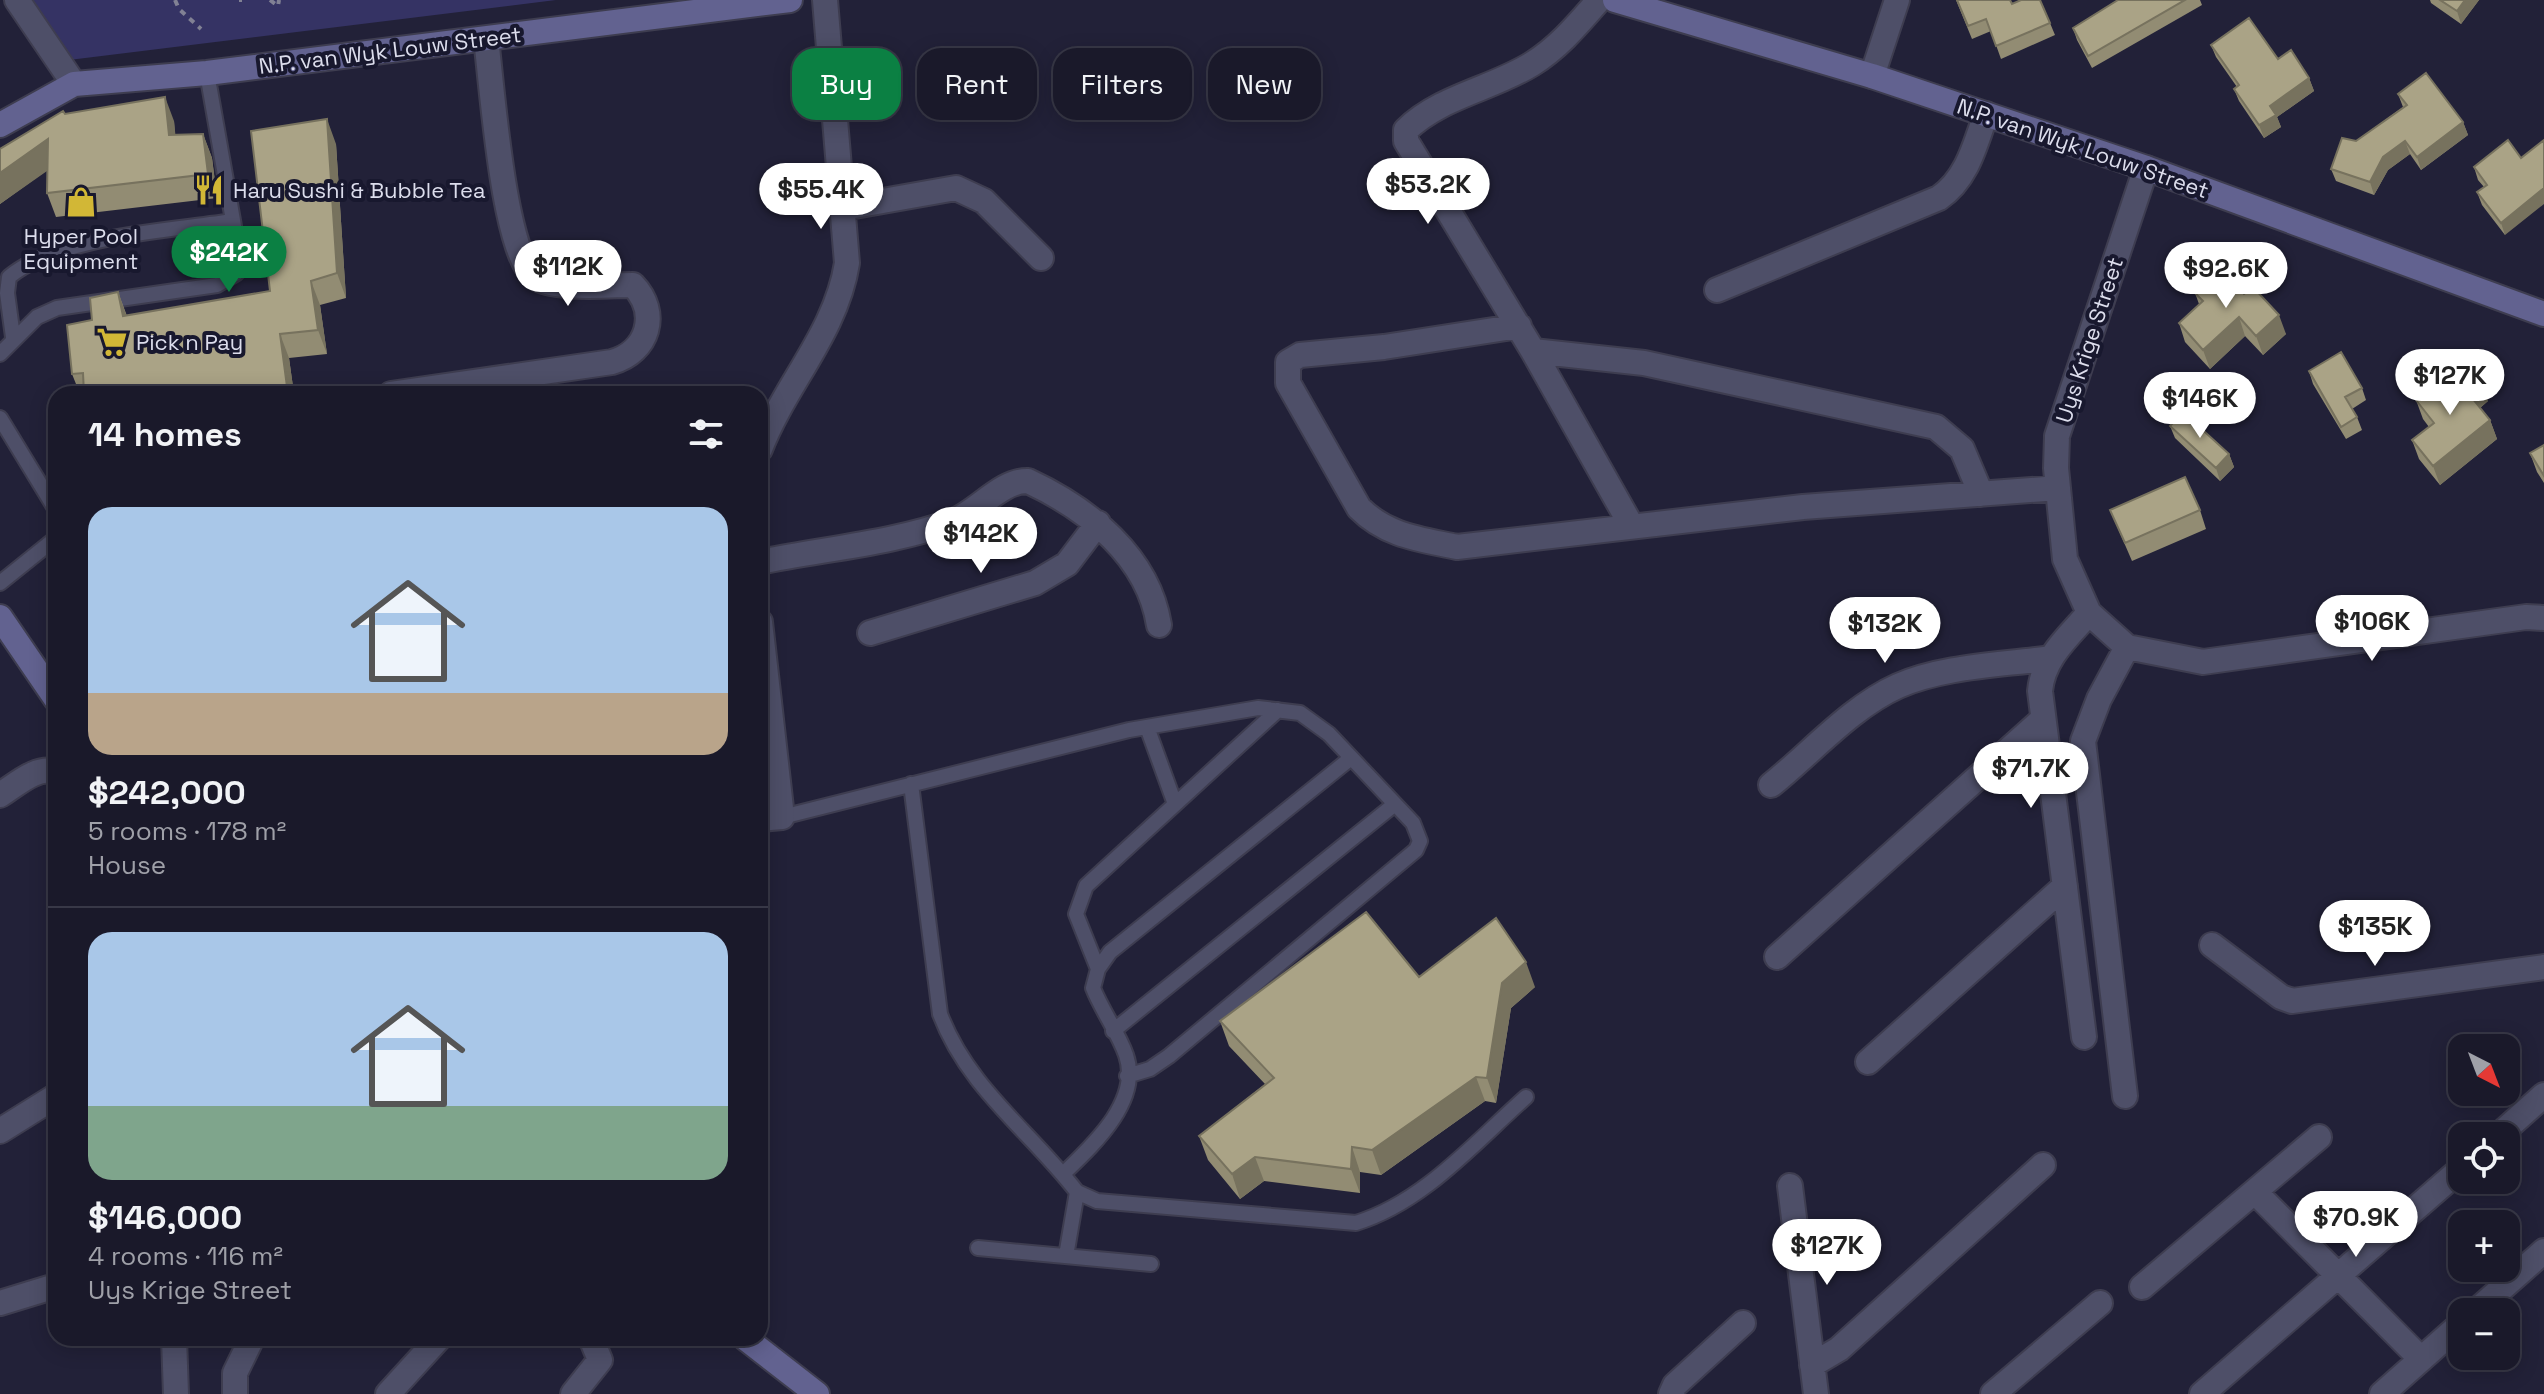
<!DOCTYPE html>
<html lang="en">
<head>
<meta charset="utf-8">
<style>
  :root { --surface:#1a192a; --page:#232232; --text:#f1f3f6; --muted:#9fa0a8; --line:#383847; --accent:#0b8043 }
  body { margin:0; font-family:"Space Grotesk",sans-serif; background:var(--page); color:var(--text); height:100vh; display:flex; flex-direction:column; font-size:30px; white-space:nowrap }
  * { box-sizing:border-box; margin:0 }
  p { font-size:26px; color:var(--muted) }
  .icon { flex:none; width:44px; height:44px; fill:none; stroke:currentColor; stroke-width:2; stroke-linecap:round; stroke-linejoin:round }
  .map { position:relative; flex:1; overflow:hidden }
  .details { position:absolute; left:48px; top:386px; width:720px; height:960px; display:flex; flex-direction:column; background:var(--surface); border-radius:24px; box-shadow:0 4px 20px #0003,0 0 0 2px var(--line) }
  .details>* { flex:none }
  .guide { position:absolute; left:792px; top:48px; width:760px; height:72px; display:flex; gap:16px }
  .needle { width:52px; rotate:138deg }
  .tools { position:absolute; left:2448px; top:1034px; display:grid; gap:16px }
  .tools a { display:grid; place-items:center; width:72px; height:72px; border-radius:16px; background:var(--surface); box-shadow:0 4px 20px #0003,0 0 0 2px var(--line); font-size:40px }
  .price { position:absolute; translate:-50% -68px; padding:0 18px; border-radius:28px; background:#fff; color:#222; font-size:26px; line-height:52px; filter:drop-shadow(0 2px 4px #0008) }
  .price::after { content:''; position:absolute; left:50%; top:48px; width:24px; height:18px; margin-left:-12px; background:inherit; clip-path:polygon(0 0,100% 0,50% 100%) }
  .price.current { background:var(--accent); color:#fff }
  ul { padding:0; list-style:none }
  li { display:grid; align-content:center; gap:16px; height:424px; padding:0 40px }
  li+li { border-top:2px solid var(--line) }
  li span { display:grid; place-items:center; height:248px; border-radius:24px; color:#555 }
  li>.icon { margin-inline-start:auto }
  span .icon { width:144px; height:144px; fill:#fffc; stroke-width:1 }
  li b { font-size:34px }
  h2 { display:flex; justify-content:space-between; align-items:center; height:96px; padding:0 40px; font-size:34px }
  .chip { padding:0 28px; border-radius:24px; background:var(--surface); box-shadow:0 4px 20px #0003,0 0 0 2px var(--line); font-size:28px; line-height:72px }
  .chip.current { background:var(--accent); color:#fff }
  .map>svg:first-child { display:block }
  .green { fill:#353364 }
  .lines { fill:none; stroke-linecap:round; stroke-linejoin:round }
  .lane-casing { stroke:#3e3d50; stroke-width:18 }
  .street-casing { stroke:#3e3d50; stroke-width:28 }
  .secondary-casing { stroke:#3e3d50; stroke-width:28 }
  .path { stroke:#818194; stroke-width:4; stroke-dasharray:6 6; stroke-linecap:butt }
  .lane { stroke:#4e4f68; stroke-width:14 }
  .street { stroke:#4e4f68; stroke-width:24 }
  .secondary { stroke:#626290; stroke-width:24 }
  .wall { fill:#928c73 }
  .shaded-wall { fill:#77725e }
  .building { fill:#aaa386; stroke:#77725e; stroke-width:2 }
  .labels { text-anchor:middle; stroke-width:8; stroke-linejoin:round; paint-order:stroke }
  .street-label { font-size:22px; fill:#dcddec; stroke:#18182e }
  .poi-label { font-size:22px; fill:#dcddec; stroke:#18182e; text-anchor:start }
</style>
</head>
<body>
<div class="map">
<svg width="2544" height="1394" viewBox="0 0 2544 1394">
  <rect width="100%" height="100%" fill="#222138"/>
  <path class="green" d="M31 0H556L69 60Z"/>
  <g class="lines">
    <g class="lane-casing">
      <path id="lane" d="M13 337 7 293 9 277C58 236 169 231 233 221
        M0 354 37 317 57 308 217 285 237 273 240 260 207 73
        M0 418 56 510
        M0 583 56 538
        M1147 727 1175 804
        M911 784 940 1014C968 1088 1030 1131 1077 1192L1097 1201 1356 1223C1424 1202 1474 1143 1526 1097
        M782 817 1129 730 1258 708 1300 713 1329 734 1413 823 1420 841 1416 850 1169 1056 1150 1069 1127 1076
        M1098 969 1076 914 1086 886 1278 710
        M1113 1031 1395 804
        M1063 1174C1092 1146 1142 1101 1126 1055 1118 1032 1102 1011 1093 988L1098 969 1110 952 1351 758
        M978 1248 1151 1264
        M1066 1256 1077 1192"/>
    </g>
    <g class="street-casing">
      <path id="street" d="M17 0 74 84
        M1599 0C1578 24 1559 47 1532 64 1492 89 1441 96 1406 130V141L1533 351 1631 525
        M1872 76 1897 0
        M2146 168 2057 436 2056 468 2065 559 2089 613 2127 647 2203 662 2526 617 2544 618
        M843 208 956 188 984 201 1041 258
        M1717 290 1939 198C1967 179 1975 145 1986 114
        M1519 326 1384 347 1300 355 1288 362V383L1359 508C1387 536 1420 539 1457 547L1803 507 2058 488
        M1533 351 1644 363 1936 427 1962 449 1981 494
        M391 394 612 362C648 352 660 313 633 285 610 285 553 290 535 277 503 253 492 84 486 39
        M760 449C785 384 836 333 847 263L825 0
        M760 562C822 549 895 543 954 521 978 511 1002 480 1028 481 1088 509 1148 556 1159 625
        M760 622 782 817 760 819
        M870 633 1035 583 1067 564 1098 523
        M1771 785C1811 753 1851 707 1898 686 1943 666 2002 665 2050 658
        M0 795C16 785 37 765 56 772
        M2212 945 2281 997 2292 1001 2544 967
        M1777 957 2043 719
        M2084 1037 2040 691C2043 658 2068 637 2089 613
        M1868 1062 2065 886
        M2125 1096 2083 741 2099 699 2127 647
        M0 1131 56 1096
        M2498 1136 2544 1095
        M1790 1186 1816 1394
        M2256 1193 2421 1359
        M2142 1287 2319 1137
        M0 1303 49 1288
        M2475 1312 2544 1251
        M174 1338 176 1394
        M1812 1365 1839 1349 2043 1165
        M235 1394V1373L252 1338
        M388 1394 439 1338
        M573 1394 600 1360 591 1338
        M1671 1394 1675 1385 1743 1323
        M1993 1394 2100 1303
        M2202 1394 2462 1168
        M2382 1394 2462 1323"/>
    </g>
    <g class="secondary-casing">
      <path id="secondary" d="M1615 0 1872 76 2146 168 2544 314
        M0 125 74 84 207 73 790 0
        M0 617 56 699
        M745 1338 817 1394"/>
    </g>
    <path class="path" d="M175 0 179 9 201 29
      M239 0H242
      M270 0 278 6 279 0"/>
    <use href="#lane" class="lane"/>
    <use href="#street" class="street"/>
    <use href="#secondary" class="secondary"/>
  </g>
  <path class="wall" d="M1956 0H2010L2012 4 2050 23 2055 35 2001 59 1991 31 1972 39Z
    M2118 0H2200L2202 5 2092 68 2077 40 2073 28Z
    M2430 0H2479L2461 24 2431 3Z
    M2211 45 2278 59 2309 78 2314 91 2277 117 2281 127 2264 138 2239 101 2234 89 2237 87 2216 57Z
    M2398 94 2463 122 2468 135 2421 170 2410 154 2388 170 2374 195 2336 181 2331 169 2356 141 2403 107Z
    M65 114 174 121 175 135 203 134 212 158 217 198 56 217 47 193V170L0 204V149Z
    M2508 140 2505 235 2482 205 2477 192 2484 187 2478 180 2474 167Z
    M336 144 346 298 320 305 327 354 289 358 294 394H80L72 374 92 320 118 292 127 316 270 291Z
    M2195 293 2244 294 2286 334 2263 355 2245 336 2210 369 2185 342 2179 323 2199 304Z
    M2309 371 2362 388 2366 400 2352 409 2357 417 2362 430 2346 439 2313 384Z
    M2441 390 2488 401 2480 408 2490 420 2497 439 2440 485 2419 459 2412 440 2429 427 2423 419 2416 400Z
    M2170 426 2229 454 2234 467 2220 481 2175 438Z
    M2544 445V483L2537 472 2530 453Z
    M2110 510H2200L2206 529 2132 561Z
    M1419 977 1535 987 1511 1008 1496 1103 1485 1101 1381 1175 1360 1172V1193L1264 1181 1240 1199 1208 1160 1199 1136 1265 1084 1229 1046 1220 1021Z"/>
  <path class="shaded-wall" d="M2465 0H2479L2461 24 2457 11Z
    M2309 78 2314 91 2277 117 2281 127 2264 138 2259 125 2270 106Z
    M165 97 174 121 178 160 169 135Z
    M327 119 336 144 346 298 337 273Z
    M2463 122 2468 135 2421 170 2417 157Z
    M203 134 212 158 217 198 208 174Z
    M48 139 57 164 0 204V173Z
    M2405 141 2410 154 2388 170 2374 195 2370 182 2383 157Z
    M2544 188V204L2505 235 2501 223Z
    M311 281 320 305 327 354 318 330Z
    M118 292 127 317 123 316Z
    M2279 315 2286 334 2263 355 2256 336Z
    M2239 317 2245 336 2210 369 2203 350Z
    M280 334 289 358 294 394H288Z
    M2481 383 2488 401 2475 412 2468 393Z
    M2490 420 2497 439 2440 485 2433 466Z
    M2229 454 2234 467 2220 481 2216 468Z
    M1526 962 1535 987 1511 1008 1496 1103 1487 1078 1502 983Z
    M1476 1077 1485 1101 1381 1175 1372 1150Z
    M1352 1147 1360 1172V1193L1351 1169Z
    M1255 1157 1264 1181 1240 1199 1232 1174Z"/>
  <path class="building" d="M1957 0H2010L2012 4 2021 0H2040L2050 23 1996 46 1986 19 1968 26Z
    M2118 0H2185L2088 56 2073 28Z
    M2440 0H2465L2457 11Z
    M2249 18 2278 59 2291 50 2309 78 2270 106 2276 115 2259 125 2234 89 2239 85 2211 45Z
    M2426 73 2463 122 2417 157 2405 141 2383 157 2370 182 2331 169 2342 138 2356 141 2407 105 2398 94Z
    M165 97 169 135 203 134 208 174 47 193 48 139 0 173V149L63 111 65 114Z
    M327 119 337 273 311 281 318 330 280 334 288 394H84L83 373 72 374 67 325 92 320 90 298 118 292 123 316 270 291 251 131Z
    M2508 140 2521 158 2544 140V188L2501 223 2477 192 2487 185 2474 167Z
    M2221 269 2244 294 2253 287 2279 315 2256 336 2239 317 2203 350 2179 323 2203 301 2195 293Z
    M2341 352 2362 388 2345 397 2357 417 2341 427 2309 371Z
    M2469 367 2481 383 2468 393 2490 420 2433 466 2412 440 2434 423 2416 400 2436 384 2441 390Z
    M2183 412 2229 454 2216 468 2170 426Z
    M2544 445V476L2530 453Z
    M2185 477 2200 510 2125 543 2110 510Z
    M1366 912 1419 977 1496 918 1526 962 1502 983 1487 1078 1476 1077 1372 1150 1352 1147 1351 1169 1255 1157 1232 1174 1199 1136 1274 1078 1220 1021Z"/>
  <defs>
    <g id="restaurant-bare" transform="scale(2.4)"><path d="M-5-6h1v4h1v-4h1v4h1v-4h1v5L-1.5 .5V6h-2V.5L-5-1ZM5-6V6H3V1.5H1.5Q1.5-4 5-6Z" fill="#d2b736" stroke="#18182e" stroke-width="2.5" paint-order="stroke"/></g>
    <g id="shop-bare" transform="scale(2.4)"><path d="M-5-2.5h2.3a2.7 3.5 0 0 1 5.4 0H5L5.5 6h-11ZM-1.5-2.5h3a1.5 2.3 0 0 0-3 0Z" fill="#d2b736" stroke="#18182e" stroke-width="2.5" paint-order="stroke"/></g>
    <g id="supermarket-bare" transform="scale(2.4)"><path d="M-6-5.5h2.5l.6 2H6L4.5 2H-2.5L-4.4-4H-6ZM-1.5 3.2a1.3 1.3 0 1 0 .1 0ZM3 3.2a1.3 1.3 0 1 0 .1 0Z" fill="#d2b736" stroke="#18182e" stroke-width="2.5" paint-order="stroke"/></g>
  </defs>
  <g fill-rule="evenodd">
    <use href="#restaurant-bare" x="209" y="190"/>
    <use href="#shop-bare" x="81" y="202"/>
    <use href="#supermarket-bare" x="112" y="342"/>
  </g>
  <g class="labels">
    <g class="street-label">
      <text transform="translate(390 50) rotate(-7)" y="8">N.P. van Wyk Louw Street</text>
      <text transform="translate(2083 148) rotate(19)" y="8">N.P. van Wyk Louw Street</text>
      <text transform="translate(2089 340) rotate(-72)" y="8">Uys Krige Street</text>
    </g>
    <g class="poi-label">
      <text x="233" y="198">Haru Sushi &amp; Bubble Tea</text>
      <text x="81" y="244" text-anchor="middle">Hyper Pool<tspan x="81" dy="25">Equipment</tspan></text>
      <text x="136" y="350">Pick n Pay</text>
    </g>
  </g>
</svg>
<div class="tools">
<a><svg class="needle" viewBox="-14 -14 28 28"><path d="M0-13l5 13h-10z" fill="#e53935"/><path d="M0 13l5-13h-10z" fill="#9fa0a8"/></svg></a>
<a><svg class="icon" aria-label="locate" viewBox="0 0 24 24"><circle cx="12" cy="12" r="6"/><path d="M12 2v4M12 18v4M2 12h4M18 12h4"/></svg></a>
<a>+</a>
<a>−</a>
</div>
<b class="price" style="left:1428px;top:226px">$53.2K</b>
<b class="price" style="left:821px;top:231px">$55.4K</b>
<b class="price current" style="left:229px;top:294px">$242K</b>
<b class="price" style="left:568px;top:308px">$112K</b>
<b class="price" style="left:2226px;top:310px">$92.6K</b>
<b class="price" style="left:2450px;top:417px">$127K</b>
<b class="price" style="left:2200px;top:440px">$146K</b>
<b class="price" style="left:981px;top:575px">$142K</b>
<b class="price" style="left:2372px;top:663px">$106K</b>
<b class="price" style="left:1885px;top:665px">$132K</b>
<b class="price" style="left:2031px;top:810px">$71.7K</b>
<b class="price" style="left:2375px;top:968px">$135K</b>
<b class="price" style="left:2356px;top:1259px">$70.9K</b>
<b class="price" style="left:1827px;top:1287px">$127K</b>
<div class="guide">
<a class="chip current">Buy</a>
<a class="chip">Rent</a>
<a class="chip">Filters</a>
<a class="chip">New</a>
</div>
<section class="details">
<h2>14 homes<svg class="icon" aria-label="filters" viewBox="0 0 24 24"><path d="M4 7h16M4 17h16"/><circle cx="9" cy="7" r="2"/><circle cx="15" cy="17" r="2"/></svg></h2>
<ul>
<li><span style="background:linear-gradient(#a9c7e8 75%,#b9a48a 0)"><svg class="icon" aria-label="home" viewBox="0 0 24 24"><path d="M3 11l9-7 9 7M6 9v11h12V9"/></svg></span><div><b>$242,000</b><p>5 rooms · 178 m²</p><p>House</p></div></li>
<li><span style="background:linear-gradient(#a9c7e8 70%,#7fa58c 0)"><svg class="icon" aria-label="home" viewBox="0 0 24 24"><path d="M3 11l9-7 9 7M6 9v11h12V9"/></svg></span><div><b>$146,000</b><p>4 rooms · 116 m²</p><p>Uys Krige Street</p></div></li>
</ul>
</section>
</div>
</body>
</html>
